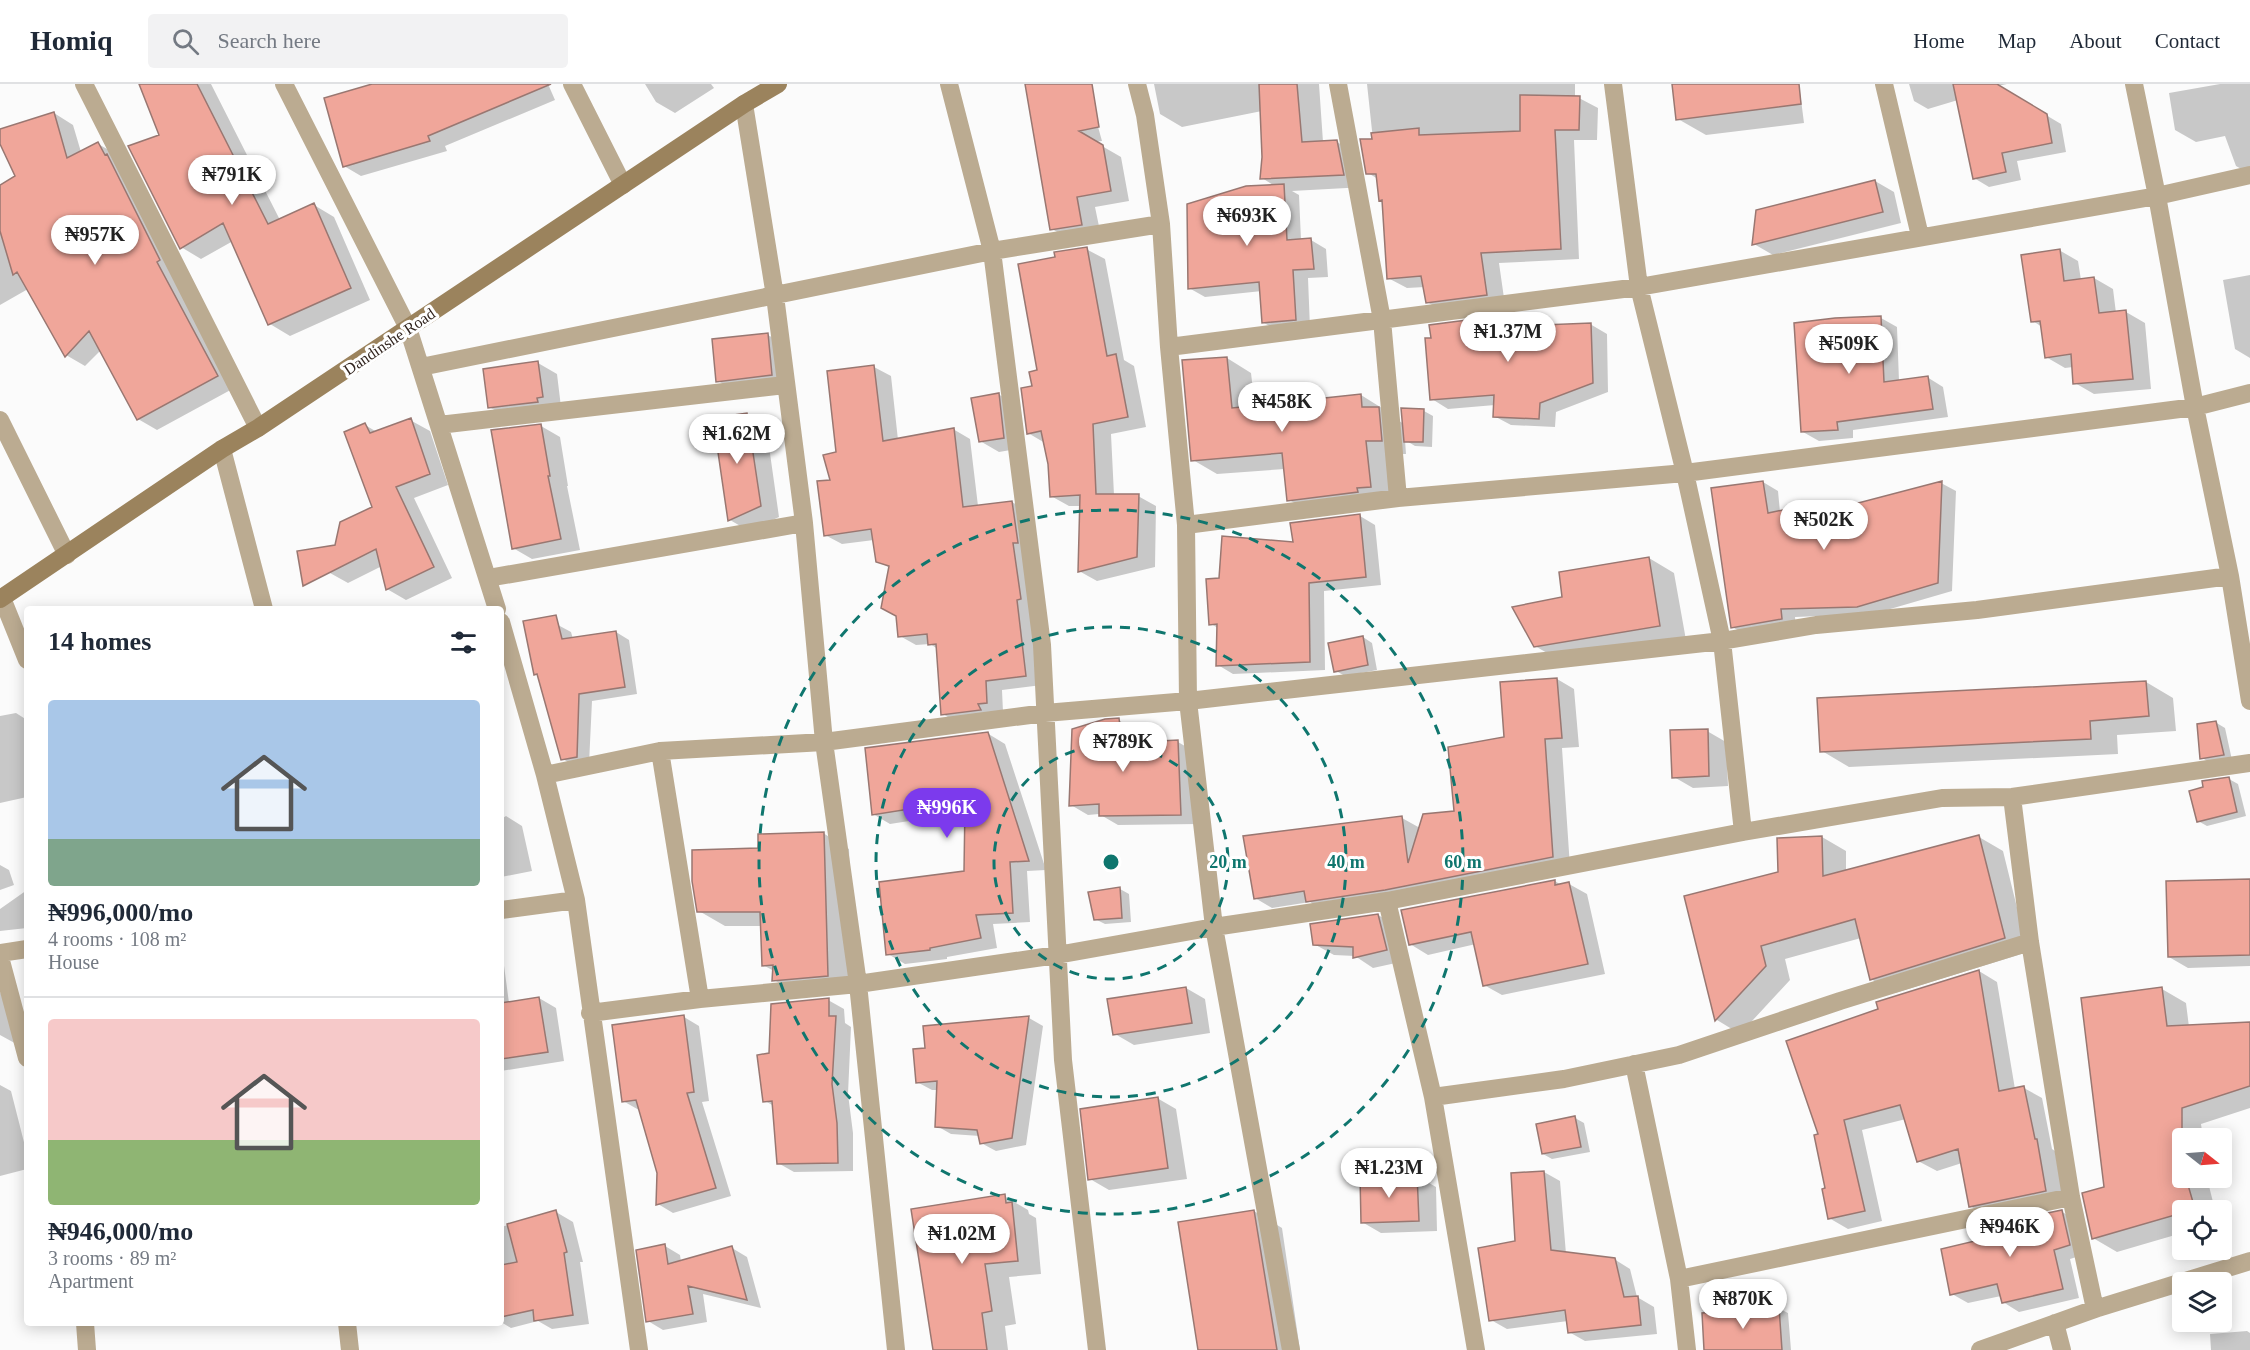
<!DOCTYPE html>
<html lang="en">
<head>
<meta charset="utf-8">
<style>
  :root { --surface:#fff; --page:#f2f2f3; --text:#1f2937; --muted:#747a83; --line:#e0e1e3; --accent:#7c3aed }
  body { margin:0; font-family:"Times New Roman",serif; background:var(--page); color:var(--text); height:100vh; display:flex; flex-direction:column; font-size:22px; white-space:nowrap }
  * { box-sizing:border-box; margin:0 }
  p { font-size:20px; color:var(--muted) }
  .icon { flex:none; width:33px; height:33px; fill:none; stroke:currentColor; stroke-width:2; stroke-linecap:round; stroke-linejoin:round }
  .map { position:relative; flex:1; overflow:hidden }
  .panel { position:absolute; left:24px; top:522px; width:480px; height:720px; display:flex; flex-direction:column; background:var(--surface); border-radius:6px; box-shadow:0 3px 15px #0003 }
  .panel>* { flex:none }
  .needle { width:39px; rotate:107deg }
  .buttons { position:absolute; left:2172px; top:1044px; display:grid; gap:12px }
  .buttons a { display:grid; place-items:center; width:60px; height:60px; border-radius:6px; background:var(--surface); box-shadow:0 3px 15px #0003; font-size:30px }
  .price { position:absolute; translate:-50% -51px; padding:0 14px; border-radius:21px; background:#fff; color:#222; font-size:20px; line-height:39px; filter:drop-shadow(0 2px 3px #0008) }
  .price::after { content:''; position:absolute; left:50%; top:36px; width:18px; height:14px; margin-left:-9px; background:inherit; clip-path:polygon(0 0,100% 0,50% 100%) }
  .price.active { background:var(--accent); color:#fff }
  ul { padding:0; list-style:none }
  li { display:grid; align-content:center; gap:12px; height:318px; padding:0 24px }
  li+li { border-top:2px solid var(--line) }
  li span { display:grid; place-items:center; height:186px; border-radius:6px; color:#555 }
  li>.icon { margin-inline-start:auto }
  span .icon { width:108px; height:108px; fill:#fffc; stroke-width:1 }
  li b { font-size:26px }
  h2 { display:flex; justify-content:space-between; align-items:center; height:72px; padding:0 24px; font-size:26px }
  header { display:flex; align-items:center; gap:36px; box-sizing:border-box; height:84px; padding:0 30px; background:var(--surface); border-bottom:2px solid var(--line) }
  header strong { font-size:28px }
  nav { display:flex; gap:33px; margin-inline-start:auto; font-size:21px }
  .search { width:420px; height:54px; background:var(--page); display:flex; align-items:center; gap:15px; box-sizing:border-box; padding:0 21px; border-radius:6px; color:var(--muted); font-size:22px }
  .map>svg:first-child { display:block }
  .shadow { fill:#0003 }
  .building { fill:#f0a69a; stroke:#997771; stroke-width:1.5 }
  .lines { fill:none; stroke-linecap:round; stroke-linejoin:round }
  .street { stroke:#bbab91; stroke-width:18 }
  .secondary { stroke:#9b835d; stroke-width:18 }
  .ring { fill:none; stroke:#0f766e; stroke-width:3; stroke-dasharray:10 8 }
  .labels { text-anchor:middle; stroke-width:6; stroke-linejoin:round; paint-order:stroke }
  .street-label { font-size:16px; fill:#32251f; stroke:#fff }
  .centre { fill:#0f766e; stroke:#fff; stroke-width:3 }
  .ring-label { font-size:18px; text-anchor:middle; font-weight:bold; fill:#0f766e; stroke:#fff; stroke-width:6; stroke-linejoin:round; paint-order:stroke }
</style>
</head>
<body>
<header>
<strong>Homiq</strong>
<div class="search"><svg class="icon" aria-label="search" viewBox="0 0 24 24"><circle cx="10" cy="10" r="6"/><path d="M15 15l6 6"/></svg>Search here</div>
<nav><a>Home</a><a>Map</a><a>About</a><a>Contact</a></nav>
</header>
<div class="map">
<svg width="2250" height="1266" viewBox="0 0 2250 1266">
  <rect width="100%" height="100%" fill="#fbfbfb"/>
  <path class="shadow" d="M140 0H211L280 136 314 121 334 133 370 216 290 252 270 240 233 157 201 175 181 163 161 52Z
    M377 0H548L555 16 445 62 447 67 361 92 344 82Z
    M645 0H711L714 4 675 29 656 18Z
    M1026 0H1086L1102 57 1095 58 1121 73 1129 117 1095 123 1101 152 1071 156 1052 145Z
    M1154 0H1319L1323 58H1337L1359 71 1365 103 1292 107 1299 111 1301 156H1311L1326 165 1328 193 1308 194 1310 244 1279 247 1264 239 1262 207 1205 213 1189 204 1275 102 1262 94 1263 73 1262 27 1182 43 1160 30Z
    M1367 0H1575V14H1579L1598 24 1597 56H1574L1579 175 1499 179 1505 221 1446 229 1427 218 1425 203 1407 204 1388 194 1383 118 1380 116 1378 95 1368 89 1373 56Z
    M1674 0H1799L1804 39 1706 51 1678 35Z
    M1909 0H2007L1997 2 2061 40 2066 68 2017 77 2021 96 1989 103 1974 94 1958 16 1928 25 1914 17Z
    M2220 0H2250V90L2236 82 2225 52 2196 58 2175 46 2169 9Z
    M54 29 73 41 81 68 98 60 118 71 236 303 157 346 138 335 101 266 85 282 66 271 28 205 0 221V103L17 93 0 57V46Z
    M1875 97 1894 108 1901 139 1773 171 1754 160Z
    M1086 165 1105 175 1124 276 1134 282 1146 343 1111 350 1114 411 1138 412 1156 422 1155 483 1097 497 1079 487 1082 422H1069L1051 412 1050 380 1045 359 1028 349 1057 174Z
    M2059 166 2078 177 2081 196 2094 194 2113 205 2116 229 2126 228 2145 239 2151 305 2094 310 2075 299 2073 283 2065 284 2046 273 2042 243 2033 237Z
    M2250 191V274L2235 265 2223 196Z
    M1881 234 1897 243 1899 297 1927 293 1943 303 1948 333 1853 346V354L1819 357 1803 348Z
    M1489 235 1505 244 1590 240 1607 250 1608 308 1556 328 1555 343 1511 341 1494 332 1495 321 1448 325 1432 315Z
    M768 251 787 262 791 302 737 308 718 297Z
    M1227 274 1251 289 1255 323 1361 311 1385 326 1386 329 1404 340 1424 327 1433 332 1432 363 1415 362 1405 356 1406 370H1390L1396 416 1314 430 1289 416 1285 385 1217 390 1193 376Z
    M538 279 557 290 561 323 509 334 489 323Z
    M874 283 891 292 898 356 953 345 970 355 978 422 1012 418 1029 428 1042 601 1002 606 1003 628 959 640 943 630 938 565 930 560 916 561 900 552 890 484 877 477 874 456 842 460 825 451 831 397 838 369Z
    M998 310 1017 321 1023 364 999 368 980 357Z
    M747 330 766 341 779 433 749 447 730 436Z
    M410 336 430 347 448 401 414 414 452 494 406 516 387 505 382 482 348 499 330 489 341 439 374 424 365 341 377 348Z
    M541 342 560 353 568 402H567L580 466 532 475 513 464Z
    M1763 398 1778 407 1780 428 1818 420 1830 428 1941 399 1956 407 1952 507 1873 530 1795 533 1796 543 1747 551 1732 543Z
    M1360 432 1375 441 1381 501 1324 507 1325 586 1233 590 1218 581V544L1211 540 1220 495Z
    M1649 474 1674 489 1686 556 1561 577 1535 562 1564 514Z
    M558 541 571 548 573 555 616 548 629 556 637 610 592 617 589 680 576 683 563 675 539 592 535 590Z
    M1363 553 1372 559 1377 586 1345 592 1336 587Z
    M1557 595 1574 605 1579 663 1562 664 1570 783 1325 827 1310 818 1272 824 1255 814 1402 734 1420 744 1455 728 1506 654Z
    M2146 598 2173 614 2176 647 2117 651 2118 670 1849 683 1822 667Z
    M16 629 27 636V713L0 719V632Z
    M1118 636 1136 646 1138 660 1178 658 1195 668 1199 740 1118 741 1099 730 1088 731 1071 721Z
    M2215 638 2225 644 2232 676 2211 679 2202 674Z
    M1707 647 1726 658 1728 702 1693 704 1674 693Z
    M987 649 1005 660 1046 786 1027 787 1030 838 993 840 997 864 947 873V875L905 880 888 870 966 789V730L941 732 890 740 873 730Z
    M2229 695 2238 700 2246 732 2207 742 2198 737Z
    M506 732 522 742 532 787 501 793V735Z
    M823 749 849 765 854 906 800 911 774 896V887L763 881 762 842H725L699 827 760 765Z
    M1822 753 1846 767V787L1979 753 2003 767 2028 868 1895 909 1871 895 1861 854 1785 875 1790 896 1740 950 1717 936 1686 813 1779 790 1778 755Z
    M0 781 9 786 14 801 0 806Z
    M2250 796V882L2188 884 2169 873Z
    M1555 797 1561 801 1569 800 1587 810 1605 890 1502 911 1484 901 1476 860 1428 871 1410 860Z
    M1120 805 1129 810 1131 838 1105 840 1095 835 1090 809Z
    M27 806V844L0 847V825Z
    M1378 831 1397 842 1405 877 1373 884 1355 872 1334 871 1314 860Z
    M501 859 509 919 539 914 556 924 564 977 501 987Z
    M1979 887 1997 898 2015 1005 2024 1004 2042 1014 2052 1065 2055 1067 2064 1117 1988 1133 1970 1122 1962 1079 1937 1087 1918 1077 1906 1035 1862 1046 1882 1137 1848 1145 1829 1134 1820 1052 1879 926Z
    M1186 904 1205 915 1210 949 1134 961 1115 950Z
    M2162 905 2186 919 2189 943 2250 940V1024L2201 1040 2203 1054H2182V1094H2207L2215 1126H2182V1149L2117 1168 2093 1154Z
    M0 907 20 962 0 951Z
    M828 916 844 925 845 939 851 943 848 1010 853 1049V1087L794 1088 778 1079 774 1022 765 1017 770 971Z
    M684 933 699 942 709 1017 702 1018 731 1112 673 1129 658 1120 659 1089 639 1026 623 1017Z
    M1029 934 1043 942 1026 1061 996 1067 981 1059 980 1052 951 1050 937 1042 939 1006H932L917 998 926 965 925 944Z
    M0 1001 11 1007 27 1070V1085L0 1092Z
    M1157 1014 1176 1025 1187 1095 1109 1106 1090 1095Z
    M1575 1034 1584 1039 1590 1068 1552 1075 1543 1070Z
    M1544 1088 1560 1097 1566 1170 1614 1175 1630 1185 1637 1213 1654 1223 1657 1250 1585 1257 1569 1248 1568 1237 1507 1245 1491 1236 1517 1158Z
    M1417 1092 1436 1103 1437 1147 1381 1149 1362 1138Z
    M1004 1112 1028 1126 1029 1130 1036 1134 1041 1190 1009 1193 1016 1240 1005 1242 1008 1266H948Z
    M1254 1127 1282 1144 1300 1266H1199Z
    M556 1128 573 1138 583 1178H580L589 1240 552 1245 538 1237 511 1244 501 1238V1143Z
    M2062 1128 2079 1137 2086 1170 2070 1175 2079 1214 2019 1228 2003 1218 2001 1212 1968 1219 1952 1210Z
    M665 1162 680 1171 681 1178 732 1164 747 1173 761 1224 703 1210 707 1238 663 1246 648 1237Z
    M1778 1224 1788 1229 1791 1266H1706Z
    M2247 1247 2250 1249V1266H2211L2210 1250Z"/>
  <path class="building" d="M139 0H197L268 140 314 119 351 204 268 241 223 139 180 165 128 62 159 51Z
    M372 0H551L428 52 430 57 343 83 324 14Z
    M1025 0H1092L1099 43 1079 47 1103 61 1111 107 1077 113 1082 141 1050 146Z
    M1259 0H1297L1302 58 1337 56 1344 91 1260 95 1262 73Z
    M1672 0H1799L1801 20 1676 36Z
    M1953 0H1997L2047 30 2052 59 2002 69 2006 88 1973 95Z
    M1520 11 1580 12 1579 46H1555L1561 165 1481 169 1487 211 1426 219 1421 192 1387 195 1382 116 1379 117 1376 90H1366L1360 55H1372L1371 49 1419 44V51L1520 47Z
    M54 28 67 74 98 58 105 71 107 70 160 176 157 178 218 292 137 336 89 247 65 273 17 188 13 191 0 147V101L15 92 0 60V45Z
    M1875 96 1883 128 1752 161 1756 126Z
    M1284 100 1287 156 1311 154 1314 185 1293 186 1296 236 1262 239 1259 198 1188 205 1187 120 1246 102Z
    M1087 163 1107 272 1116 270 1128 333 1093 340 1096 410H1139L1137 473 1078 488 1080 411 1050 413 1048 380 1041 347 1027 350 1021 304 1032 302 1029 288 1037 286 1018 180 1055 173 1054 168Z
    M2060 165 2064 197 2094 193 2099 229 2126 226 2133 295 2073 300 2071 270 2045 274 2040 237 2031 238 2021 171Z
    M1881 232 1884 298 1928 292 1933 325 1837 338 1838 346 1801 348 1794 239 1835 234Z
    M1490 233 1491 243 1591 239 1593 299 1540 319 1539 335 1493 333 1494 311 1430 316 1425 254H1431L1429 241Z
    M768 249 772 291 716 298 712 255Z
    M1227 273 1232 324 1361 310 1362 323H1379L1382 357H1366L1371 403 1357 404 1358 408 1287 417 1282 369 1191 377 1182 276Z
    M538 277 543 313 537 314 538 318 488 324 483 285Z
    M874 281 883 357 954 344 963 423 1012 417 1018 459H1013L1021 515 1017 516 1026 592 986 597 987 619 978 620 981 626 941 631 936 560 928 561 927 550 898 553 896 532 881 524 889 482 876 478 871 445 824 452 817 397 830 396 823 371 836 368 827 287Z
    M999 309 1004 354 979 358 971 314Z
    M1401 324 1424 325 1423 358H1404Z
    M747 329 761 422 728 437 713 334Z
    M411 334 430 390 396 403 434 483 386 506 376 465 303 502 297 467 335 461 340 438 372 423 344 348 365 339 370 349Z
    M541 340 550 392H548L561 455 512 465 491 346Z
    M1763 397 1768 429 1818 419 1820 429 1942 397 1938 499 1857 523 1781 525 1782 535 1731 544 1711 404Z
    M1360 430 1366 493 1309 499 1310 578 1216 582 1217 540 1209 541 1206 495 1219 494 1222 452 1293 458 1290 439Z
    M1649 473 1660 542 1534 563 1512 523 1562 513 1559 488Z
    M556 531 562 555 616 547 625 603 579 610 577 673 561 676 537 590 534 591 523 537Z
    M1363 552 1368 581 1334 588 1328 559Z
    M1557 594 1562 654 1545 655 1553 773 1385 806 1306 818 1304 807 1254 815 1243 752 1402 732 1408 779 1423 730 1454 727 1448 663 1504 653 1500 598Z
    M2146 597 2149 632 2090 637 2091 655 1820 668 1817 614Z
    M1119 634 1122 659 1178 656 1181 731 1099 732V720L1069 722 1072 645 1105 635Z
    M2216 637 2224 671 2200 675 2197 640Z
    M1708 645 1709 692 1672 694 1670 646Z
    M988 648 1029 777 1010 778 1013 829 976 831 981 854 930 864V866L886 871 879 798 964 787 965 720 922 723 872 731 865 664Z
    M2229 693 2237 728 2197 738 2189 707 2203 703 2202 697Z
    M824 748 828 892 772 897 773 881 762 882 760 828H697L692 797V766L758 764V750Z
    M1979 751 2005 854 1870 896 1855 835 1761 862 1766 882 1715 937 1684 812 1778 788 1777 754 1822 752 1823 792Z
    M2250 795V871L2168 873 2166 797Z
    M1555 796V801L1569 798 1588 880 1483 902 1471 848 1409 861 1401 826Z
    M1120 803 1122 834 1094 836 1088 808Z
    M1378 830 1387 866 1353 874V863L1313 861 1310 840Z
    M1979 886 1999 1007 2024 1002 2035 1055H2037L2046 1107 1969 1123 1958 1065 1917 1078 1900 1021 1844 1036 1865 1127 1828 1135 1822 1105 1825 1104 1814 1051 1818 1050 1786 957 1878 925 1876 918Z
    M1186 903 1192 939 1113 951 1107 915Z
    M2162 903 2167 942 2250 938V1002L2182 1024V1094H2186L2195 1125 2182 1126V1129L2092 1155 2082 1109 2104 1103 2081 914Z
    M539 913 548 968 501 975V919Z
    M829 914V932H836L832 1000 837 1039 838 1079 777 1080 772 1017 763 1018 757 971 769 969 771 920Z
    M684 931 694 1008 687 1009 716 1104 656 1121 657 1089 636 1016 622 1018 612 941Z
    M1029 932 1012 1054 980 1060 977 1046 935 1043 937 997 916 999 913 965 925 964 923 942Z
    M1158 1013 1168 1084 1088 1096 1080 1025Z
    M1575 1032 1581 1063 1542 1070 1536 1040Z
    M1544 1087 1551 1166 1615 1174 1624 1213 1638 1212 1641 1241 1568 1249 1565 1226 1489 1237 1478 1164 1515 1157 1511 1089Z
    M1417 1090 1419 1137 1361 1139 1360 1092Z
    M1005 1110 1006 1119 1012 1118 1018 1177 985 1180 992 1227 982 1229 987 1266H933L911 1125Z
    M556 1126 567 1168 564 1169 573 1231 534 1237 533 1226 501 1233V1181L517 1178 507 1140Z
    M1254 1126 1277 1266H1198L1178 1138Z
    M2062 1126 2070 1161 2054 1166 2063 1205 2002 1219 1997 1200 1950 1211 1941 1165 1975 1157 1972 1145Z
    M665 1160 668 1180 732 1162 747 1216 688 1202 693 1230 646 1238 636 1166Z
    M1779 1223 1782 1266H1704L1702 1229Z"/>
  <g class="lines">
    <path class="street" d="M84 0 258 344
      M284 0 408 244 497 525
      M572 0 623 101
      M949 0 992 167 1042 561 1063 976 1097 1266
      M1137 0 1145 31 1161 140 1169 263 1186 441 1188 617 1214 843 1291 1266
      M1338 0 1382 236 1398 414
      M1613 0 1639 203 1685 389 1722 557 1743 748
      M1884 0 1920 152
      M2134 0 2157 112 2195 323 2230 492 2250 617
      M744 20 775 212 804 439 824 658 858 900 896 1266
      M1169 263 1639 203 2157 112 2250 91
      M421 283 992 167 1161 140
      M0 336 67 471
      M439 341 785 301
      M222 365 264 525
      M1186 441 1398 414 1685 389 2195 323 2250 309
      M488 494 804 439
      M2 514 27 576
      M501 538 545 691 576 816 639 1266
      M660 667 700 915
      M545 691 660 667 824 658 1045 629 1188 617 1722 557 1816 541 1977 526 2230 492
      M2012 713 2030 858 2071 1113 2095 1225
      M1387 817 1433 1013 1476 1266
      M501 826 576 816
      M0 869 27 865
      M0 873 27 974
      M590 929 700 915 858 900 1057 871 1214 843 1387 817 1743 748 1942 714 2012 713 2250 679
      M1634 980 1679 1195 1687 1266
      M1433 1013 1564 995 1679 971 1840 917 2030 858
      M1679 1195 2071 1113
      M85 1239 87 1266
      M347 1239 350 1266
      M2055 1239 2062 1266
      M1980 1266 2095 1225 2250 1177"/>
    <path class="secondary" d="M0 515 222 365 258 344 744 20 778 0"/>
  </g>
  <g class="ring">
    <circle cx="1111" cy="778" r="117"/>
    <circle cx="1111" cy="778" r="235"/>
    <circle cx="1111" cy="778" r="352"/>
  </g>
  <g class="labels">
    <g class="street-label">
      <text transform="translate(389 257) rotate(-34)" y="6">Dandinshe Road</text>
    </g>
  </g>
  <circle cx="1111" cy="778" r="9" class="centre"/>
  <g class="ring-label">
    <text x="1228" y="784">20 m</text>
    <text x="1346" y="784">40 m</text>
    <text x="1463" y="784">60 m</text>
  </g>
</svg>
<div class="buttons">
<a><svg class="needle" viewBox="-14 -14 28 28"><path d="M0-13l5 13h-10z" fill="#e53935"/><path d="M0 13l5-13h-10z" fill="#747a83"/></svg></a>
<a><svg class="icon" aria-label="locate" viewBox="0 0 24 24"><circle cx="12" cy="12" r="6"/><path d="M12 2v4M12 18v4M2 12h4M18 12h4"/></svg></a>
<a><svg class="icon" aria-label="layers" viewBox="0 0 24 24"><path d="M12 4l9 5-9 5-9-5zM3 14l9 5 9-5"/></svg></a>
</div>
<b class="price" style="left:232px;top:122px">₦791K</b>
<b class="price" style="left:1247px;top:163px">₦693K</b>
<b class="price" style="left:95px;top:182px">₦957K</b>
<b class="price" style="left:1508px;top:279px">₦1.37M</b>
<b class="price" style="left:1849px;top:291px">₦509K</b>
<b class="price" style="left:1282px;top:349px">₦458K</b>
<b class="price" style="left:737px;top:381px">₦1.62M</b>
<b class="price" style="left:1824px;top:467px">₦502K</b>
<b class="price" style="left:1123px;top:689px">₦789K</b>
<b class="price active" style="left:947px;top:755px">₦996K</b>
<b class="price" style="left:1389px;top:1115px">₦1.23M</b>
<b class="price" style="left:2010px;top:1174px">₦946K</b>
<b class="price" style="left:962px;top:1181px">₦1.02M</b>
<b class="price" style="left:1743px;top:1246px">₦870K</b>
<section class="panel">
<h2>14 homes<svg class="icon" aria-label="filters" viewBox="0 0 24 24"><path d="M4 7h16M4 17h16"/><circle cx="9" cy="7" r="2"/><circle cx="15" cy="17" r="2"/></svg></h2>
<ul>
<li><span style="background:linear-gradient(#a9c7e8 75%,#7fa58c 0)"><svg class="icon" aria-label="home" viewBox="0 0 24 24"><path d="M3 11l9-7 9 7M6 9v11h12V9"/></svg></span><div><b>₦996,000/mo</b><p>4 rooms · 108 m²</p><p>House</p></div></li>
<li><span style="background:linear-gradient(#f6c9c9 65%,#8fb573 0)"><svg class="icon" aria-label="home" viewBox="0 0 24 24"><path d="M3 11l9-7 9 7M6 9v11h12V9"/></svg></span><div><b>₦946,000/mo</b><p>3 rooms · 89 m²</p><p>Apartment</p></div></li>
</ul>
</section>
</div>
</body>
</html>
